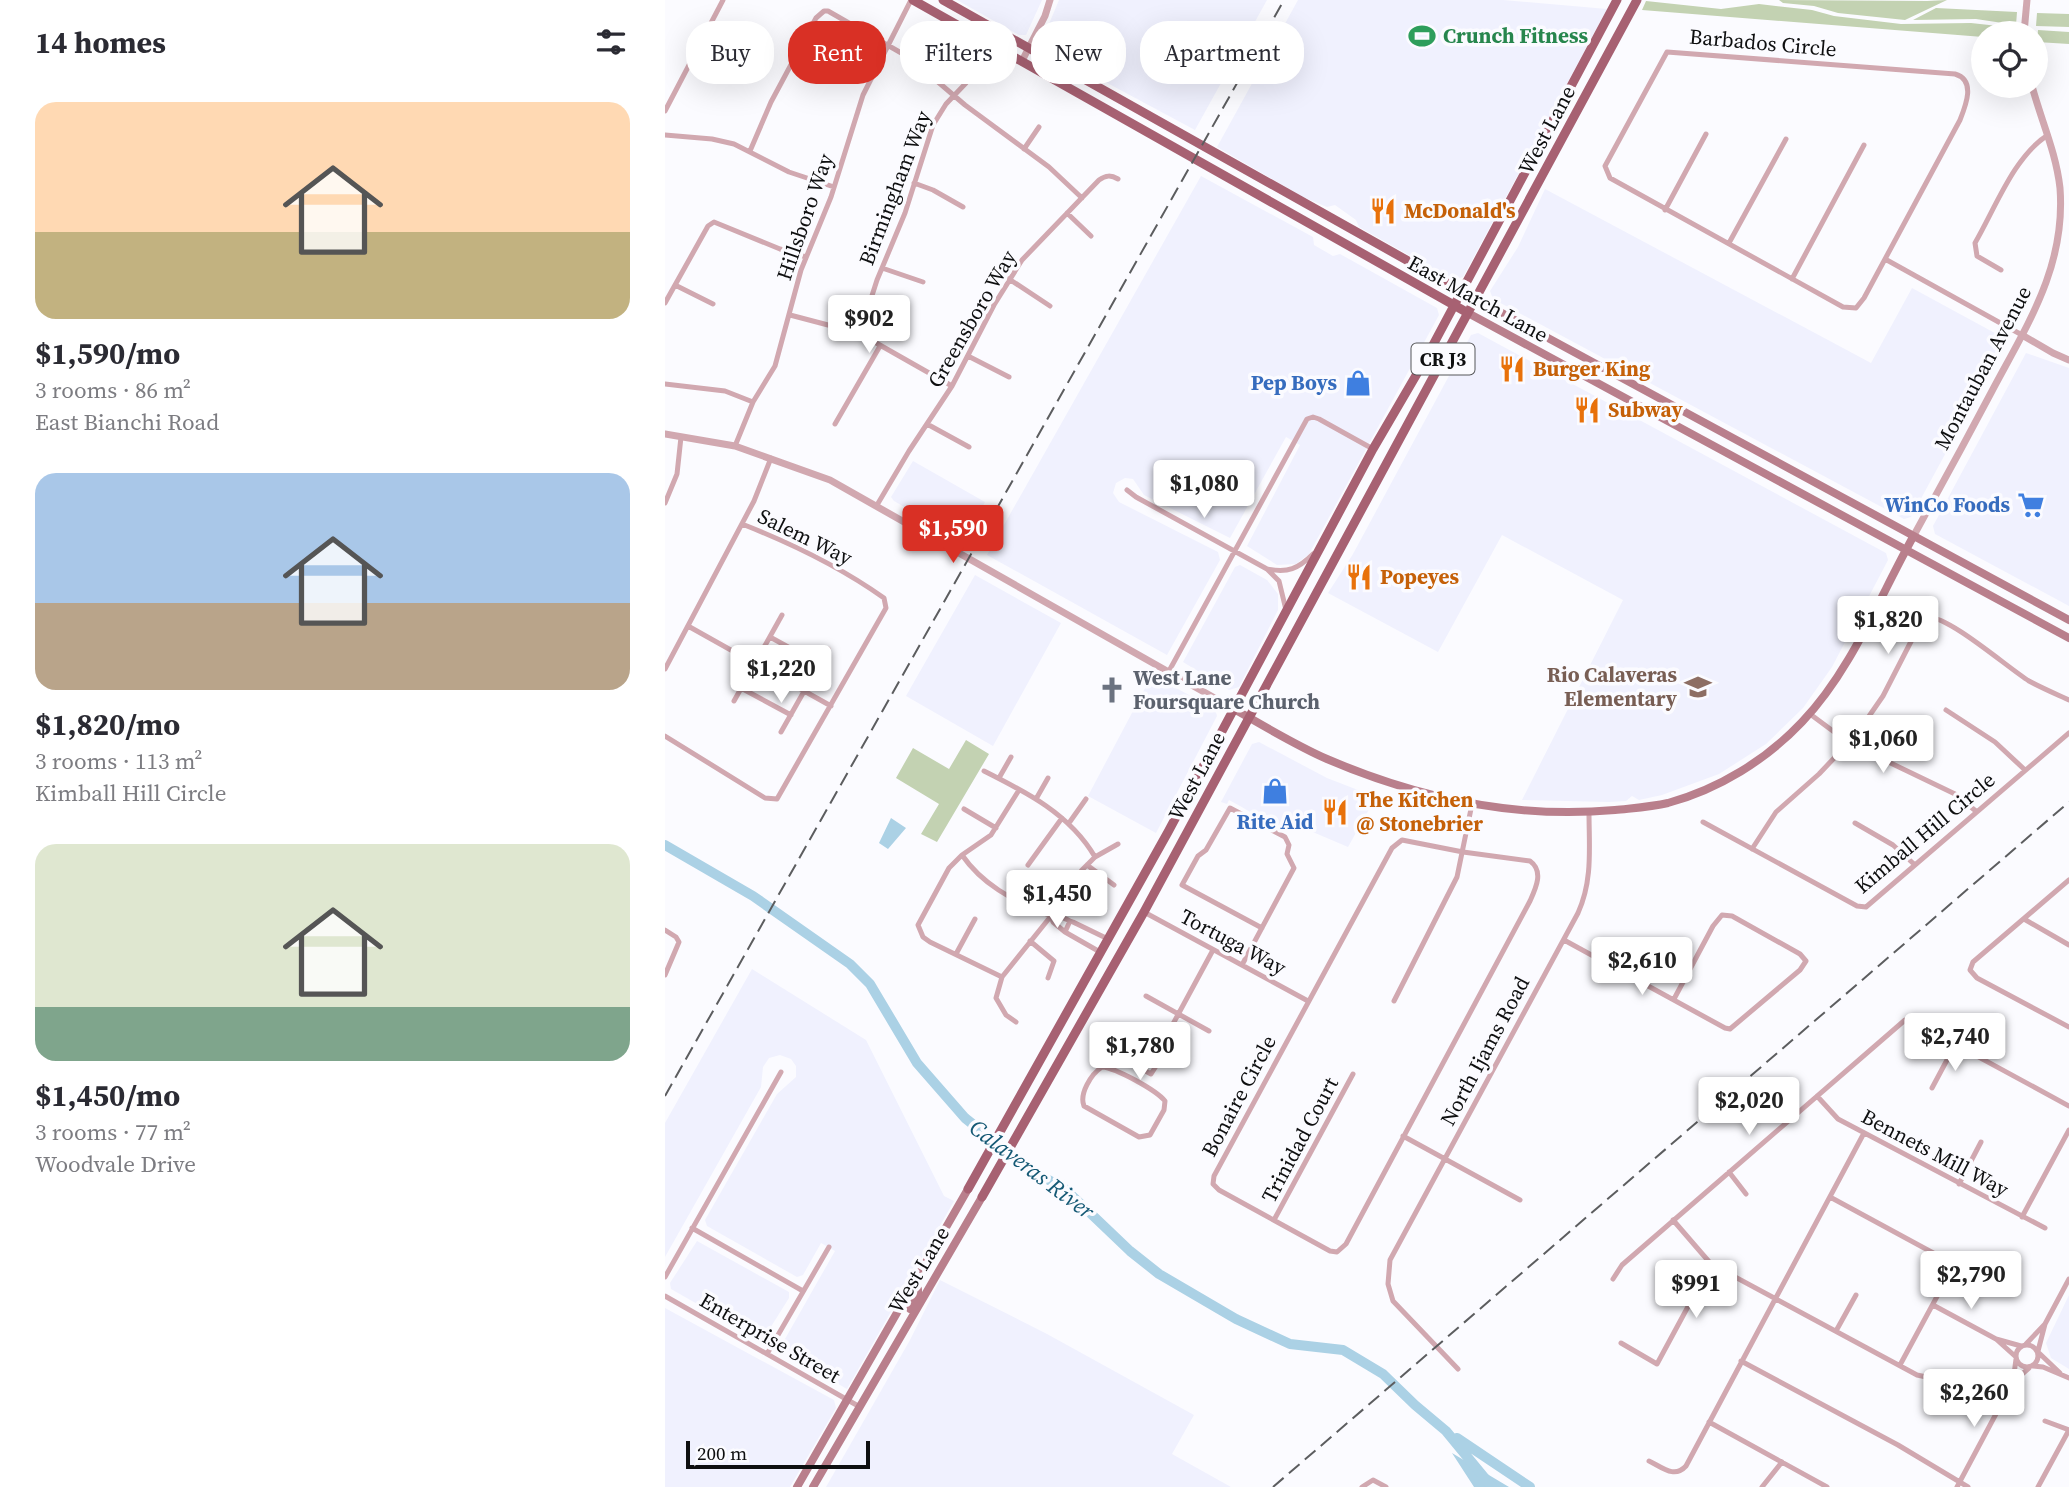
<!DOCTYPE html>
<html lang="en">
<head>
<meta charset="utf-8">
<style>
  :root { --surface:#fff; --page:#f7f7f7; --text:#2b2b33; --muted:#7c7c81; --accent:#d93025 }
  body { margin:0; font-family:"Source Serif 4",serif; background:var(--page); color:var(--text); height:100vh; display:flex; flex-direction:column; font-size:26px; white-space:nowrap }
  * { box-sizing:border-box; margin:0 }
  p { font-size:23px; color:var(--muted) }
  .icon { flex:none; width:38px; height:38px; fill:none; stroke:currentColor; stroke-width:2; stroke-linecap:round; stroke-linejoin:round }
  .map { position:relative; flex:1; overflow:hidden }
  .side { display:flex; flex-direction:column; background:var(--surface); width:665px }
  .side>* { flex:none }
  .top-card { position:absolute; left:21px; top:21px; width:665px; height:63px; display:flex; gap:14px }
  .fabs { position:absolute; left:1306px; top:21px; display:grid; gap:14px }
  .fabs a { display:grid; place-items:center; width:77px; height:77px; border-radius:50%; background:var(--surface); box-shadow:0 7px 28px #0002; font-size:35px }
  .scale { position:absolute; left:21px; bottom:18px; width:184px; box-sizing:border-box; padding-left:7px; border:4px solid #0e0f10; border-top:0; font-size:19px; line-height:24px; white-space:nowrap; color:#0e0f10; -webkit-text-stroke:5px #fbfbff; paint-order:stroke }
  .price { position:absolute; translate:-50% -60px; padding:0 16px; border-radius:7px; background:#fff; color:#222; font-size:23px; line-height:46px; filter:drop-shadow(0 2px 4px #0008) }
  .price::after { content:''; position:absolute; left:50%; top:42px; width:21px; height:16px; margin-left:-10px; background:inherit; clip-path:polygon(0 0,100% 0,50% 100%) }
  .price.current { background:var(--accent); color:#fff }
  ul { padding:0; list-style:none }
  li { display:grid; align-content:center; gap:14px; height:371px; padding:0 35px }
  li span { display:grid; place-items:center; height:217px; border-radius:21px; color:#555 }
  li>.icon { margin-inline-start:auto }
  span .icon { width:126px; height:126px; fill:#fffc; stroke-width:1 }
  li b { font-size:30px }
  h2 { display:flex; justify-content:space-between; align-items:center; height:84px; padding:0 35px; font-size:30px }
  .pill { padding:0 24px; border-radius:28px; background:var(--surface); box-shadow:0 7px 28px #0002; font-size:24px; line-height:63px }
  .pill.current { background:var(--accent); color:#fff }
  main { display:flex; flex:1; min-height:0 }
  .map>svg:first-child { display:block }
  .built { fill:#f0f1fe }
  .green { fill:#c3d2b2 }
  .water { fill:#abd1e5 }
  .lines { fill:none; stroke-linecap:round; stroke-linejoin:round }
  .river { stroke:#abd1e5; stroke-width:10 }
  .minor { stroke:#d1a8b0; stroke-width:5 }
  .tertiary { stroke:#d1a8b0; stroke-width:7 }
  .secondary { stroke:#b97f8c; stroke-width:8 }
  .primary { stroke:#a76172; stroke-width:9 }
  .rail { stroke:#5c5d5f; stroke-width:2; stroke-dasharray:14 7; stroke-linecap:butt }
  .labels { text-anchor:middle; stroke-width:7; stroke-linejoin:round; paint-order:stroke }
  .shield { fill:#fbfbff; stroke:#555658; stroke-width:2 }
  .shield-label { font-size:19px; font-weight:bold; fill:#0e0f10 }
  .leisure-label { font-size:21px; font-weight:bold; fill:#27864d; stroke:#fbfbff; text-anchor:start }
  .street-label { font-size:21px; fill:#0e0f10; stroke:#fbfbff }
  .food-label { font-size:21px; font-weight:bold; fill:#c56008; stroke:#fbfbff; text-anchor:start }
  .shop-label { font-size:21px; font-weight:bold; fill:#366cbe; stroke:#fbfbff; text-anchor:end }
  .education-label { font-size:21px; font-weight:bold; fill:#785e54; stroke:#fbfbff; text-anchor:end }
  .worship-label { font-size:21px; font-weight:bold; fill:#5b616d; stroke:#fbfbff; text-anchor:start }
  .water-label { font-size:23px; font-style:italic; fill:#155975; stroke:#fbfbff }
</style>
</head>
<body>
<main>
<section class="side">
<h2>14 homes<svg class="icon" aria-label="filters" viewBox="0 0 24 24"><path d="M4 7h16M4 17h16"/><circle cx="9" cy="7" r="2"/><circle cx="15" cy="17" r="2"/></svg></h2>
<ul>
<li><span style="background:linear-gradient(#ffd9b3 60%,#c2b280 0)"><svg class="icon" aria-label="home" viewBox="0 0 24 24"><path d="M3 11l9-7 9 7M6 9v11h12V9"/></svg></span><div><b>$1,590/mo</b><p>3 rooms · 86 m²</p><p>East Bianchi Road</p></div></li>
<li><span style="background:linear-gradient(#a9c7e8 60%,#b9a48a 0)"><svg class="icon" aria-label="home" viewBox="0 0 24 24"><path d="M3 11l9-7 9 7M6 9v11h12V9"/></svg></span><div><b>$1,820/mo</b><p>3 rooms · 113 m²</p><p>Kimball Hill Circle</p></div></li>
<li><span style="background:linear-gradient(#dfe7d0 75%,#7fa58c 0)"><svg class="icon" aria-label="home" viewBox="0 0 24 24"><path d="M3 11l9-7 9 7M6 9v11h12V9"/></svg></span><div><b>$1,450/mo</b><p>3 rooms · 77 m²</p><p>Woodvale Drive</p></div></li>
</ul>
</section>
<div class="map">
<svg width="1404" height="1487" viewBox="0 0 1404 1487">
  <rect width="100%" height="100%" fill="#fbfbff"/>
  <path class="built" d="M292 0H377L361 35H354Z
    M394 0H602L530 130 377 48 376 43Z
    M633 0H838L942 9 798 277 788 280 694 227 691 220 670 205 662 207 638 197 552 147Z
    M536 176 648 237 649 245 668 256 675 254 772 308 774 315 644 554 631 564 612 565 582 546 635 445 621 437 565 538 479 495 468 479 460 478 451 483 448 493 454 502 553 552 555 560 502 655 322 555Z
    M880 189 1206 363 1247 288 1339 338 1341 342 1246 517 1239 519 828 299 825 291 853 247Z
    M813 333 1221 553 1223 560 1167 667 1138 708 1101 744 1054 774 997 795 974 800 967 796 961 801 944 802 857 800 958 600 837 535 773 652 663 593 688 554 806 335Z
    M1361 353 1404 368V606L1270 534 1268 526Z
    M248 461 320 502 298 541 229 501 226 497Z
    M575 565 602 580 613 594V610L574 687 564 690 518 662 570 567Z
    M310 575 396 623 328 746 241 696Z
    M487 675 550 709 552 716 491 833 423 796Z
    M594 742 662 778 711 797 683 847 636 827 633 832 622 827 621 832 608 825 606 828 585 817 587 813 575 806 564 800 562 804 556 802 587 744Z
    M87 969 201 1040 279 1196 289 1201 182 1389 119 1353 116 1346 170 1251 156 1243 138 1275 132 1277 42 1226 40 1220 112 1094 131 1077V1066L126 1059 115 1055 104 1058 98 1067 96 1087 0 1257V1123Z
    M32 1241 124 1292V1298L97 1341 6 1289 5 1283Z
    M275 1280 382 1334 529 1415 507 1454 566 1487H161L245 1340Z
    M1404 1295V1369L1386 1358 1381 1343Z
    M0 1308 169 1400 171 1408 125 1487H0Z"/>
  <path class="green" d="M1114 0 1262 1 1282 0 1240 20 1173 13 1149 6 1118 3Z
    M981 1 1056 9 1094 4 1147 10 1169 16 1236 24 1306 23 1351 28V33H1318V37L977 10Z
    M1271 8 1352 12 1351 25 1311 19 1248 20Z
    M1372 13 1404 14V27L1371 26Z
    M1373 30 1404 32V44L1372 42Z
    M301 740 324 754 272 842 256 834 274 804 231 778 248 748 284 769Z"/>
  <path class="water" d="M226 818 241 828 223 849 214 843Z
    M787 1453 844 1487H809Z"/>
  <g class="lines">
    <path class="river" d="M0 845 88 896 185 964 205 984 252 1063 300 1118 364 1169 400 1189 465 1251 494 1274 571 1319 625 1344 678 1350 718 1374 750 1405 781 1431 827 1487
      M792 1438 865 1487"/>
    <path class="minor" d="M1002 52 1290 74C1311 80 1301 105 1295 120L1199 298 1191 308 1178 307 945 178 940 166Z
      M0 111 58 0
      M0 135 47 139 69 144 124 172 169 187
      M359 149 374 127
      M85 151 106 102 151 18 159 11H163L245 58 300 105 384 167 417 198
      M249 183 268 190 298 207
      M1000 210 1041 134
      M402 213 426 236
      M1064 243 1121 139
      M1220 259 1357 335
      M217 268 258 282
      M1336 270 1312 256 1310 243C1330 209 1349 156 1383 135
      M344 279 385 306
      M1127 279 1199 145
      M10 285 48 304
      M0 303 43 226 49 222 115 249 141 257
      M125 315 163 325 206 340 287 386
      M194 336 212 280 240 213 268 125 281 104 301 83
      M303 356 344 377
      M0 384 60 391 88 402
      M170 424 215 346
      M262 424 304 447
      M70 446 88 402 110 366 136 270 166 197 198 95 246 0
      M462 490 471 497 602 569
      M0 503 12 474 16 437
      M212 505 244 451 287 386 329 305 357 260 434 180C441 175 446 175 453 179
      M621 610 614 581 602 569C623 573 633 569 648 554
      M23 626 166 706
      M105 637 154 664
      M0 669 89 501 106 458
      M504 671 642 419 648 417 654 419 708 449
      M76 688 126 715
      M69 701 117 615
      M1281 710 1330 742 1360 770
      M1145 714 1184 743 1290 794 1312 812
      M116 732 163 649
      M0 736 100 798 112 799 221 608 219 598C174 566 128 544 77 524
      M319 771C361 792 405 814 430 857
      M334 778 346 757
      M371 799 383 778
      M299 809 331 828
      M1038 822 1192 906 1201 907 1404 733
      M404 823 421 799
      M1190 823 1228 845 1250 865
      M737 840 798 852 865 861C879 871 871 888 865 901L681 1244 672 1252 665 1251 554 1190 548 1184 549 1176 727 848Z
      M1087 849 1111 812 1154 774 1191 735 1218 696 1255 624 1262 617C1284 616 1343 668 1364 681 1377 688 1391 694 1404 700
      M297 855C317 884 347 900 379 913 388 917 396 915 405 921
      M363 865 397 818
      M422 865 449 885
      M1404 880 1308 962 1305 970 1312 978 1404 1027
      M479 912 643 1001
      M386 916 388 922 400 932
      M1359 919 1404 945
      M0 930 11 937 14 942 0 975
      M899 940 1060 1028 1065 1029 1135 970 1141 961 1135 954 1067 916 1057 915 1048 926 1009 999
      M365 941 389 961 383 978
      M435 952 400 932 405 921 408 922 443 939
      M291 954 310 919
      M577 965 629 868 622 854 624 845 620 837 565 808 541 850 533 856 517 885 597 928
      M337 977 265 942 258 937 253 925 284 868 297 855 326 835 354 790
      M481 996 544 1031
      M729 1001 792 877 807 804
      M351 1022 341 1015 331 998 337 977 386 916 417 870 430 857 453 844
      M502 1035C489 1043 479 1053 477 1069L486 1074 500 1052 502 1035 548 950
      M437 1067C451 1068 491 1090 500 1101L499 1110 485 1135 474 1137 419 1106C414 1094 426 1074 437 1067Z
      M1267 1088 1290 1045
      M1152 1096 1173 1119 1380 1228
      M738 1136 855 1200
      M1064 1172 1081 1194
      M1294 1184 1316 1142
      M1165 1197 1344 1294
      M1357 1217 1404 1130
      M609 1220 688 1074
      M1008 1220 1046 1264 1252 1375 1266 1378 1300 1375
      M27 1228 138 1291
      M0 1277 116 1072
      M948 1279 957 1265 1240 1020 1251 1023 1404 1106
      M0 1296 195 1407
      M1268 1305 1331 1339 1351 1357
      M1171 1331 1191 1295
      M1331 1339 1356 1346
      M956 1343 992 1364 1046 1264
      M1361 1344 1380 1324
      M1351 1356a11 11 0 1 1 22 0a11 11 0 1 1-22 0Z
      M1373 1351 1380 1324 1404 1279
      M1374 1353 1395 1373
      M102 1354 164 1247
      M1076 1361 1233 1445 1303 1487
      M1235 1365 1289 1265
      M1368 1366 1378 1367 1404 1378
      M793 1369 728 1301 723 1284 725 1260 913 913C928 880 924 847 924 812
      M1348 1382 1364 1368
      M1380 1421 1404 1430
      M1044 1422 1162 1487
      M984 1461C997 1467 1009 1479 1021 1466L1199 1133
      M697 1487 708 1480 721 1487
      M1097 1487 1117 1462
      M1292 1487 1348 1382 1351 1359
      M1373 1487 1404 1430"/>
    <path class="tertiary" d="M1359 33 1362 0
      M357 61 380 16 385 0
      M1357 335 1388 353 1404 360
      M0 434 70 446 165 480 569 709
      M1248 537C1275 488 1301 440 1327 391 1362 325 1401 267 1395 188 1391 152 1376 120 1367 86"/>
    <path class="secondary" d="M811 299 1404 620
      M803 313 1404 638
      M569 709C599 726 630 745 662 759 753 798 851 819 950 810 968 808 986 807 1003 803 1054 789 1101 760 1137 722 1186 671 1214 598 1248 537
      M245 1309 253 1295V1289L249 1285
      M132 1487 303 1189
      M148 1487 317 1197"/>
    <path class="primary" d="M248 0 803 313
      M278 0 811 299
      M303 1189 503 832 708 449 760 360 952 0
      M317 1197 479 912 972 0"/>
    <path class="rail" d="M0 1096 619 0
      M608 1487 1404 802"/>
  </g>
  <defs>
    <g id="stadium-bare" transform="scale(2.1)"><path d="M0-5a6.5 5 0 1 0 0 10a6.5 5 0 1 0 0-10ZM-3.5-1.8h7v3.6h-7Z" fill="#2e9e5b" stroke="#fbfbff" stroke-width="2.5" paint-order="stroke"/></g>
    <g id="restaurant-bare" transform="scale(2.1)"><path d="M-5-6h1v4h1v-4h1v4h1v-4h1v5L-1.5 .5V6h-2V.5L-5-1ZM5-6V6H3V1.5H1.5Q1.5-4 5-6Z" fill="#e8710a" stroke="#fbfbff" stroke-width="2.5" paint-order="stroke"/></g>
    <g id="shop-bare" transform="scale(2.1)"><path d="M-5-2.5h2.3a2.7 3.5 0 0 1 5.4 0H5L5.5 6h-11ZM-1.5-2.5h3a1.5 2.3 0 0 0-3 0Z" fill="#3f7fe0" stroke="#fbfbff" stroke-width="2.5" paint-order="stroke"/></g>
    <g id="supermarket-bare" transform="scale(2.1)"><path d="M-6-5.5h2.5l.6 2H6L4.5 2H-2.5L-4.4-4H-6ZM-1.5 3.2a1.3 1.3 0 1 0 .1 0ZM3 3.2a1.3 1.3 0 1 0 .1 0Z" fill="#3f7fe0" stroke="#fbfbff" stroke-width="2.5" paint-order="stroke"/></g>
    <g id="school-bare" transform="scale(2.1)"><path d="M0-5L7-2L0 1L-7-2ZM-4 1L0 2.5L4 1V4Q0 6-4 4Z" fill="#8d6e63" stroke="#fbfbff" stroke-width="2.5" paint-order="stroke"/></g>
    <g id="church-bare" transform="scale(2.1)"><path d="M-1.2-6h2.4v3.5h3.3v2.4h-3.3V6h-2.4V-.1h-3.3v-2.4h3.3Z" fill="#6b7280" stroke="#fbfbff" stroke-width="2.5" paint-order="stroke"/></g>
  </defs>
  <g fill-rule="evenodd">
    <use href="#stadium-bare" x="757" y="36"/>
    <use href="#restaurant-bare" x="718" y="211"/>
    <use href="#restaurant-bare" x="847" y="369"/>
    <use href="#shop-bare" x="693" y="383"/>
    <use href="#restaurant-bare" x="922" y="410"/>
    <use href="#supermarket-bare" x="1366" y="505"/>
    <use href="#restaurant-bare" x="694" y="577"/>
    <use href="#school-bare" x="1033" y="687"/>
    <use href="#church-bare" x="447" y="690"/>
    <use href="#shop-bare" x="610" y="791"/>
    <use href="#restaurant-bare" x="670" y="812"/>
  </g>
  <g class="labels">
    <rect class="shield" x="746.5" y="343.5" width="63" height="31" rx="5"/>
    <g class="shield-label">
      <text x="778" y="366">CR J3</text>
    </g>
    <g class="leisure-label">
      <text x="778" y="43">Crunch Fitness</text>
    </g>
    <g class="street-label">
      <text transform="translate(1098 43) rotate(5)" y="7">Barbados Circle</text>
      <text transform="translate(882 130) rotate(-62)" y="7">West Lane</text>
      <text transform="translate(230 188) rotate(-69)" y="7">Birmingham Way</text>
      <text transform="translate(140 217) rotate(-71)" y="7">Hillsboro Way</text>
      <text transform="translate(813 299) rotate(29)" y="7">East March Lane</text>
      <text transform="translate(307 319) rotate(-60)" y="7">Greensboro Way</text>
      <text transform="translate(1318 368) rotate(-62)" y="7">Montauban Avenue</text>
      <text transform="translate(140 537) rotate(26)" y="7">Salem Way</text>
      <text transform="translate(532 776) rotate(-62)" y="7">West Lane</text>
      <text transform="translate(1260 833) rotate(-40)" y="7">Kimball Hill Circle</text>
      <text transform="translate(568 942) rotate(28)" y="7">Tortuga Way</text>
      <text transform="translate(820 1051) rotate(-62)" y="7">North Ijams Road</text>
      <text transform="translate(574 1096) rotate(-62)" y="7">Bonaire Circle</text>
      <text transform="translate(635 1140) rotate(-62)" y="7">Trinidad Court</text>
      <text transform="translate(1270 1153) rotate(28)" y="7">Bennets Mill Way</text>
      <text transform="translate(254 1270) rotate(-59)" y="7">West Lane</text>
      <text transform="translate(105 1338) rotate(30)" y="7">Enterprise Street</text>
    </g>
    <g class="food-label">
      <text x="739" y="218">McDonald's</text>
      <text x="868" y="376">Burger King</text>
      <text x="943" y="417">Subway</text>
      <text x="715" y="584">Popeyes</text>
      <text x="691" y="807">The Kitchen<tspan x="691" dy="24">@ Stonebrier</tspan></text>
    </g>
    <g class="shop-label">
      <text x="672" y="390">Pep Boys</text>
      <text x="1345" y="512">WinCo Foods</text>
      <text x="610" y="829" text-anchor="middle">Rite Aid</text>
    </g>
    <g class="education-label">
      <text x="1012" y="682">Rio Calaveras<tspan x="1012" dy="24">Elementary</tspan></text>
    </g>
    <g class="worship-label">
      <text x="468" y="685">West Lane<tspan x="468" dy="24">Foursquare Church</tspan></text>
    </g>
    <g class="water-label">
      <text transform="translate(367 1169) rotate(37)" y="8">Calaveras River</text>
    </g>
  </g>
</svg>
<div class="fabs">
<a><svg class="icon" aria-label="locate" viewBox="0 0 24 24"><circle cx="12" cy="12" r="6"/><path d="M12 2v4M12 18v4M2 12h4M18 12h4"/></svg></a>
</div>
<div class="scale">200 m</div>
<b class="price" style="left:204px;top:355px">$902</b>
<b class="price" style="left:539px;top:520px">$1,080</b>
<b class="price current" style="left:288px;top:565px">$1,590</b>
<b class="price" style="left:1223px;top:656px">$1,820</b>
<b class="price" style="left:116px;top:705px">$1,220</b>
<b class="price" style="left:1218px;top:775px">$1,060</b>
<b class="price" style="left:392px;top:930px">$1,450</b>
<b class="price" style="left:977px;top:997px">$2,610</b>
<b class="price" style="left:1290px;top:1073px">$2,740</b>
<b class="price" style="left:475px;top:1082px">$1,780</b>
<b class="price" style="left:1084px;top:1137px">$2,020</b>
<b class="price" style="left:1306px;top:1311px">$2,790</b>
<b class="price" style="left:1031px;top:1320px">$991</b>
<b class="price" style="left:1309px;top:1429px">$2,260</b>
<div class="top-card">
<a class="pill">Buy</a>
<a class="pill current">Rent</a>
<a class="pill">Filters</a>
<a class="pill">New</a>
<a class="pill">Apartment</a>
</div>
</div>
</main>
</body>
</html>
